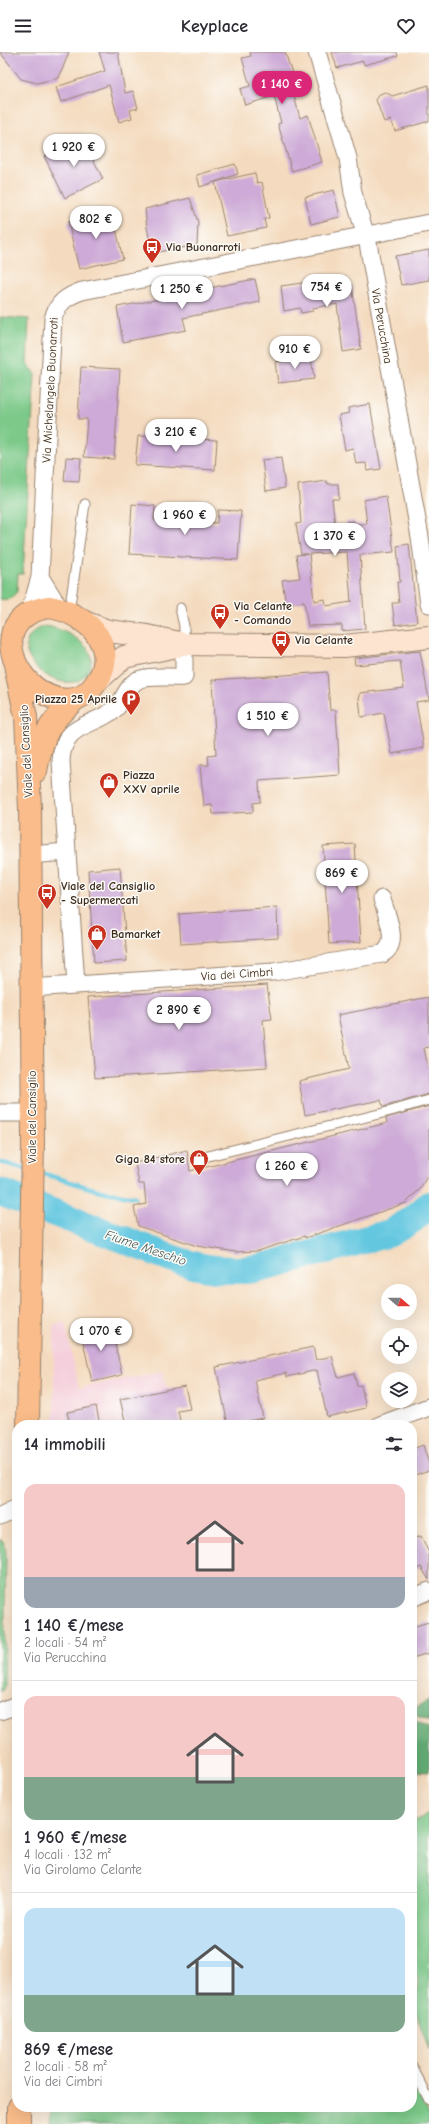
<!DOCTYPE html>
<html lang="it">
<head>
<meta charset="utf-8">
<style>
  :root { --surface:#fff; --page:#f2f2f3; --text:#2b2b33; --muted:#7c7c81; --line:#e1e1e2; --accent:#db2777 }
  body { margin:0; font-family:"Comic Neue",sans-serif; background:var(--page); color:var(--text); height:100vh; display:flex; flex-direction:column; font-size:15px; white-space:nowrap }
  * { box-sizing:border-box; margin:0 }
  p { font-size:13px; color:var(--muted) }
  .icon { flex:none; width:22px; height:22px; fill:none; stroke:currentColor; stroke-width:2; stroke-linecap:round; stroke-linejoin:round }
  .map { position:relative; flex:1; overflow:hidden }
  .details { position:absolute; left:12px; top:1368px; width:405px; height:692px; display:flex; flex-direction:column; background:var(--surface); border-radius:16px; box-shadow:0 4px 16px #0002 }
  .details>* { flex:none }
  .needle { width:26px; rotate:110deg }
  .buttons { position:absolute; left:381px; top:1232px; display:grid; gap:8px }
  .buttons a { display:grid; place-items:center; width:36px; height:36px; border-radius:50%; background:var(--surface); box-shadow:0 4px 16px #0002; font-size:20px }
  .price { position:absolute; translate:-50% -34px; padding:0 9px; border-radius:14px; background:#fff; color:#222; font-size:13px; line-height:26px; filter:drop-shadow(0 1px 2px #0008) }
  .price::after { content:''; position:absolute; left:50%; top:24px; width:12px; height:9px; margin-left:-6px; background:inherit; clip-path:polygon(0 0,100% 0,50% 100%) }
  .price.selected { background:var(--accent); color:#fff }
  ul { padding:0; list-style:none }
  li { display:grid; align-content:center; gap:8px; height:212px; padding:0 12px }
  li+li { border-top:1px solid var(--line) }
  li span { display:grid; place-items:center; height:124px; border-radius:12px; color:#555 }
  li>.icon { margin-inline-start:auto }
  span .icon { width:72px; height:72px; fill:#fffc; stroke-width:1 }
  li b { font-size:17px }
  h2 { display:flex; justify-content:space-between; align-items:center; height:48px; padding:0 12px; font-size:17px }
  header { display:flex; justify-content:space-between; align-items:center; height:52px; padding:0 12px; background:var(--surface); font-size:18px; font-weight:700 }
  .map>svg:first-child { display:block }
  .built { fill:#f5cfdb }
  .green { fill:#7bc989; stroke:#5b7a54 }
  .forest { fill:#64ad75; stroke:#506c4a }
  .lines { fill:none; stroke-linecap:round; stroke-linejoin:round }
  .stream { stroke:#63c7e0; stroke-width:4.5 }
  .river { stroke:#63c7e0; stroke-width:28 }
  .building { fill:#cdaad7; fill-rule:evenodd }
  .service-casing { stroke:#98826e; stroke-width:11 }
  .minor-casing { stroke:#98826e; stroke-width:19 }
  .secondary-casing { stroke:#98826e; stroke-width:24 }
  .primary-casing { stroke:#98826e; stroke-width:24 }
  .service { stroke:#fff; stroke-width:9 }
  .minor { stroke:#fff; stroke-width:17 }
  .secondary { stroke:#fde4d0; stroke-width:22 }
  .primary { stroke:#f9bc8a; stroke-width:22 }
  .labels { text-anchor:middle; stroke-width:3; stroke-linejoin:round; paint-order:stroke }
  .poi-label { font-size:12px; font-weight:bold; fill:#3b2a1e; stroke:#fdfcf7; text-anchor:start }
  .street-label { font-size:12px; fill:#3b2a1e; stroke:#fdfcf7 }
  .water-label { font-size:13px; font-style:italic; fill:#475958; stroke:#fdfcf7 }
</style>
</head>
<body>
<header><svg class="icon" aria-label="menu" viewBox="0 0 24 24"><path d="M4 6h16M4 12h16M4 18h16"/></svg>Keyplace<svg class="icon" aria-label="heart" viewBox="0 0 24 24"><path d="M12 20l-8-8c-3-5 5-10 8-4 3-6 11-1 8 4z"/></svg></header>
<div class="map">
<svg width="429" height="2072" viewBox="0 0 429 2072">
  <rect width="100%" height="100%" fill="#fdfcf7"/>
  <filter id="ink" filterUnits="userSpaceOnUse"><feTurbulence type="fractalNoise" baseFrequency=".025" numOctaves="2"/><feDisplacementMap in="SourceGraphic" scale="8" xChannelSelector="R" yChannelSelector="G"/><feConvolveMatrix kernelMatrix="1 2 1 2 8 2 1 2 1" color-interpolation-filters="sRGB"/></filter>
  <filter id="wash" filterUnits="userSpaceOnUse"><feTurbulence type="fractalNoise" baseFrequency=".012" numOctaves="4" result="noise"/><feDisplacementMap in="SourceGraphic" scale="16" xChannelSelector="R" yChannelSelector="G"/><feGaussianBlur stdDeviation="0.9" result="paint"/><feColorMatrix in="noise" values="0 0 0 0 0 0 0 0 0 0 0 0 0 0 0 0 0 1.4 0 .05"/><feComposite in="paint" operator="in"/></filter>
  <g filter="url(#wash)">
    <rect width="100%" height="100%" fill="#f4dbbf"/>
    <path class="built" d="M65 1270 79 1336 163 1319 167 1338 185 1334 189 1357 178 1359 181 1373H54V1273Z"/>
    <path class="green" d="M0 265 29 267 27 311 35 321 23 522H18L17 540 9 548 0 547Z
      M46 574C65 577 104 596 87 620 84 625 80 630 73 630 43 635 1 588 46 574Z
      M0 1487 4 1491 6 1500 4 1635 0 1640Z
      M429 1762V1998L415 1958 418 1928 412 1915V1770Z
      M412 2026 429 2062V2072H50L51 2055H412Z"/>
    <path class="forest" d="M429 1649V1669L412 1662V1657Z
      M412 1668 429 1676V1720L412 1719Z"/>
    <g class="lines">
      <path class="stream" d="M0 1110 27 1117
        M38 1120 100 1139 135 1145"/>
      <path class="river" d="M0 1140C39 1155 78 1170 117 1185 167 1204 200 1223 255 1217L390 1181 412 1168 429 1153"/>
    </g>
    <g id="blocks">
      <path class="building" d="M0 0H69L59 26 37 31 21 27Z
        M99 0H118L125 41 133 39 138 56 130 58 132 66 119 70 109 33 61 50 56 35 105 19Z
        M250 0H285L298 39 293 40 300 66 308 63 322 110 292 119 278 72 281 71 274 44 245 53 240 37 250 34 242 6 251 4Z
        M332 0H397L398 4 364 13 363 9 337 16Z
        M429 33V69L395 79 391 68 384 70 376 48 380 42 385 40 392 44Z
        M82 85 103 127 65 146 44 104Z
        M235 112 238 122 200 135 197 123Z
        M255 121 257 131 262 130 269 166 264 167 266 176 227 184 215 130Z
        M334 138 340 165 311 172 305 145Z
        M190 146 198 170 197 193 153 201 147 176 145 157Z
        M112 160 123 207 79 217 68 170Z
        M429 198V228L401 233 395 204Z
        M255 227 260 250 183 266 186 278 123 290 117 255 199 240V238Z
        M309 230 310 239 352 233 361 297 343 300 337 252 313 256V259L301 261 300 256 284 259 281 234Z
        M311 305 314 327 278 331 275 310Z
        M81 315 120 317 114 407 84 405 87 367H78Z
        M370 352 381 417 367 419 366 411 356 412 353 396 345 398 339 363 349 361 348 356Z
        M138 384 217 388 215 418 135 413Z
        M66 405 81 406 79 430 64 429Z
        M281 406 285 436 266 439 262 408Z
        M327 429 328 432H338L339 447H332L335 473H346V470L354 469 355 472H367L364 448 386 444 394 500 360 503 365 577 342 579V573L308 574 304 550 286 553 282 528 300 526 296 503 308 502H301L296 472 301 471 298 433ZM347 500 351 550 326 554 325 547 314 549 309 502Z
        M132 452 155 454 154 468 217 471 218 458 241 459 238 508 129 502Z
        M409 492 417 570 395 573 392 551H399L397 530H400L397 494Z
        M420 599 429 648 416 650 424 696 392 702 384 661 361 665 359 645H360V641L404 636 400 609 355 613 354 606Z
        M327 620 330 658H336L340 723 259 729 260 750 253 751V760L213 762 212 753 204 754 200 713H209L208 704 216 703 212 628Z
        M355 792 361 890 329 892 323 794Z
        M120 815 127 909 94 911 88 818Z
        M277 855 278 886 181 892 179 862Z
        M267 933 272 967 263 968 267 1015 95 1026 88 945Z
        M429 945V995L424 996 429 1020V1042L383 1055 381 1048 305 1063 299 1029 349 1017 338 963Z
        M429 1054V1121L420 1137 406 1151 305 1186V1184L257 1199 236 1200 197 1194 138 1174 134 1155 146 1152 144 1132H139L135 1111 187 1098 190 1119 387 1071 386 1066Z
        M110 1269 122 1323 92 1330 80 1276Z
        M313 1295 316 1308 332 1304 338 1325 354 1321 357 1334 361 1333 366 1356 327 1365 317 1318 287 1325 286 1321 255 1328 263 1366 228 1373 216 1315Z
        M185 1334 190 1357 178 1359 181 1373H126L120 1347Z
        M96 1354 100 1373H70L67 1360Z
        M423 1393 429 1412V1418L412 1424V1397Z
        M421 1484 429 1501V1528L421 1515 412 1519V1487Z
        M429 1570V1601L412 1606V1575Z"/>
    </g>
  </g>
  <g filter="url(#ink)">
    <use href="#blocks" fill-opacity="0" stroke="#98826e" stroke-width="1"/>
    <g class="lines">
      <g class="service-casing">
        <path id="service" d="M180 556 184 574V592
          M69 560 85 452
          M196 1107 391 1059 429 1048
          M412 2014 429 2048"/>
      </g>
      <g class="minor-casing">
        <path id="minor" d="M317 0 348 106 353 141 368 191 420 485 429 552
          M40 525 60 557
          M30 560 40 525 53 267C57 251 67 244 82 239L429 171
          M67 800 76 933
          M29 803 67 800 61 709C63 670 92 676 115 657 124 649 127 633 138 628 150 623 170 626 184 625V592
          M30 936 273 920 382 902C401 892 386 863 382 847
          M0 1061H33
          M380 1373 429 1355
          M0 1464 17 1456
          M412 1546 429 1539
          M0 1659 17 1653"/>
      </g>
      <g class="secondary-casing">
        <path id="secondary" d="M84 570 108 579 147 584 184 592 344 594 429 585
          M98 628 124 605 177 594"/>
      </g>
      <g class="primary-casing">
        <path id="primary" d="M49 555C89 561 124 599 92 636 61 671 0 621 13 579 20 564 34 557 49 555Z
          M16 618 26 665 30 757 33 1091 28 1373
          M36 719C43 682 48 671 77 646
          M19 2072V2055"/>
      </g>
      <use href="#service" class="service"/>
      <use href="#minor" class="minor"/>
      <use href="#secondary" class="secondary"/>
      <use href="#primary" class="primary"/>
    </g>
  </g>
  <defs>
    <g id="bus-pin" transform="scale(1)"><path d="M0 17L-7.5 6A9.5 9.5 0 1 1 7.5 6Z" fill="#c8321e" stroke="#fdfcf7"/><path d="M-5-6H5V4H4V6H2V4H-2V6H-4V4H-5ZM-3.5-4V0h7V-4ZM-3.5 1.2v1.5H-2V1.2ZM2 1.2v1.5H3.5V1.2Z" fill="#fff"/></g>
    <g id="parking-pin" transform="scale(1)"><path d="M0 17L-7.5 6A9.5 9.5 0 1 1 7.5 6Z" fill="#c8321e" stroke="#fdfcf7"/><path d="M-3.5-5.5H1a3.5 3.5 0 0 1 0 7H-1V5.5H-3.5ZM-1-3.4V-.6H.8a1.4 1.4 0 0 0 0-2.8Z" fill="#fff"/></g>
    <g id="shop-pin" transform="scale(1)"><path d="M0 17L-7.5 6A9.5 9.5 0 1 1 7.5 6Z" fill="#c8321e" stroke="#fdfcf7"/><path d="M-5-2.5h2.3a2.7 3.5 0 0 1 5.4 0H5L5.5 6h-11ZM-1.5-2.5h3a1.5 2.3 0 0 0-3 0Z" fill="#fff"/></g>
  </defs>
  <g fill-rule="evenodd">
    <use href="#bus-pin" x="152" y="195"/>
    <use href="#bus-pin" x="220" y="561"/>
    <use href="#bus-pin" x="281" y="588"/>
    <use href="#parking-pin" x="131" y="647"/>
    <use href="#shop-pin" x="109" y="730"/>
    <use href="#bus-pin" x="47" y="841"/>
    <use href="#shop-pin" x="97" y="882"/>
    <use href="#shop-pin" x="199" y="1107"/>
  </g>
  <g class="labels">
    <g class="poi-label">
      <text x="166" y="199">Via Buonarroti</text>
      <text x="234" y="558">Via Celante<tspan x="234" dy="14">- Comando</tspan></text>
      <text x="295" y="592">Via Celante</text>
      <text x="117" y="651" text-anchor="end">Piazza 25 Aprile</text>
      <text x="123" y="727">Piazza<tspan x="123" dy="14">XXV aprile</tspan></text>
      <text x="61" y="838">Viale del Cansiglio<tspan x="61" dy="14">- Supermercati</tspan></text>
      <text x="111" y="886">Bamarket</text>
      <text x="185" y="1111" text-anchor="end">Giga 84 store</text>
    </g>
    <g class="street-label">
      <text transform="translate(382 274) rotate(80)" y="4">Via Perucchina</text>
      <text transform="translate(50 338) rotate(-87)" y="4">Via Michelangelo Buonarroti</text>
      <text transform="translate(26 699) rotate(-93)" y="4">Viale del Cansiglio</text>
      <text transform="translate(237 922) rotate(-4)" y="4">Via dei Cimbri</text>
      <text transform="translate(32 1065) rotate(-90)" y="4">Viale del Cansiglio</text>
    </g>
    <g class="water-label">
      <text transform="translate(146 1195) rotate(19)" y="5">Fiume Meschio</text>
    </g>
  </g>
</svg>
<div class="buttons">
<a><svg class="needle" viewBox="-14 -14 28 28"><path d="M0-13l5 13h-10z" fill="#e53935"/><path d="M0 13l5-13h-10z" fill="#7c7c81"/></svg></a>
<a><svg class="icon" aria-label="locate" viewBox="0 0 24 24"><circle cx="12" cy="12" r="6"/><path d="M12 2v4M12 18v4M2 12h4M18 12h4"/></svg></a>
<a><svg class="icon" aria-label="layers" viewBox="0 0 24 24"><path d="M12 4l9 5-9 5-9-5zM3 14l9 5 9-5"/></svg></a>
</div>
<b class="price selected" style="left:282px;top:53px">1 140 €</b>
<b class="price" style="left:74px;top:116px">1 920 €</b>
<b class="price" style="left:96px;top:188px">802 €</b>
<b class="price" style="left:327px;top:256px">754 €</b>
<b class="price" style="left:182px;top:258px">1 250 €</b>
<b class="price" style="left:295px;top:318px">910 €</b>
<b class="price" style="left:176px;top:401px">3 210 €</b>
<b class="price" style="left:185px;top:484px">1 960 €</b>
<b class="price" style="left:335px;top:505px">1 370 €</b>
<b class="price" style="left:268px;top:685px">1 510 €</b>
<b class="price" style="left:342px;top:842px">869 €</b>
<b class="price" style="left:179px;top:979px">2 890 €</b>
<b class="price" style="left:287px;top:1135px">1 260 €</b>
<b class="price" style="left:101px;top:1300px">1 070 €</b>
<section class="details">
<h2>14 immobili<svg class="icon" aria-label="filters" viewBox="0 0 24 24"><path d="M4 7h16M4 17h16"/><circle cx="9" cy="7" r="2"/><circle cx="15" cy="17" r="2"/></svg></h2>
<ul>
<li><span style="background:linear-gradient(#f6c9c9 75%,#9aa5b1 0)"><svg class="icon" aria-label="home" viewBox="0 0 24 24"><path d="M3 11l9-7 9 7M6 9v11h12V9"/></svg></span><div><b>1 140 €/mese</b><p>2 locali · 54 m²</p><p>Via Perucchina</p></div></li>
<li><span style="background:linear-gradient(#f6c9c9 65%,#7fa58c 0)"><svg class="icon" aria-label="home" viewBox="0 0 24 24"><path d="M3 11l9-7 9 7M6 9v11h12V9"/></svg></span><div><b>1 960 €/mese</b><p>4 locali · 132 m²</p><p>Via Girolamo Celante</p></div></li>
<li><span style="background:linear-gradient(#bfe0f5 70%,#7fa58c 0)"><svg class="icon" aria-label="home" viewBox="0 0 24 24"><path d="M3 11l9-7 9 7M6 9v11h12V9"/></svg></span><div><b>869 €/mese</b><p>2 locali · 58 m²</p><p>Via dei Cimbri</p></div></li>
</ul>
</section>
</div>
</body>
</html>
